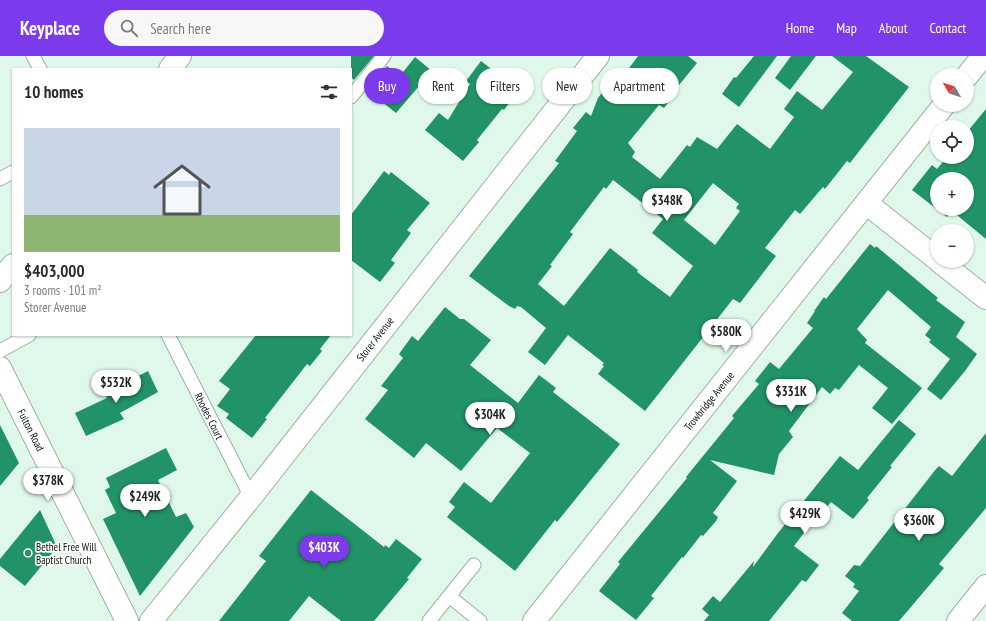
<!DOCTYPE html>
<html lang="en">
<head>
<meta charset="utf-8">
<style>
  :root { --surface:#fff; --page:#f7f7f7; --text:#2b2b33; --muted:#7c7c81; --accent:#7c3aed }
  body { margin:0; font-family:"PT Sans Narrow",sans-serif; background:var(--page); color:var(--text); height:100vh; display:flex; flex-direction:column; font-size:15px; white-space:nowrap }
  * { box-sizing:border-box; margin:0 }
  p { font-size:13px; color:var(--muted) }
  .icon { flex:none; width:22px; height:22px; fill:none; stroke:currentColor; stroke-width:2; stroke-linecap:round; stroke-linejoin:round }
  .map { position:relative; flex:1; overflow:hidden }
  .side { position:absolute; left:12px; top:12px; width:340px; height:268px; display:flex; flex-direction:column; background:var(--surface); border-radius:0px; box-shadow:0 1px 3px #0004 }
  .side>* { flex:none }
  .banner { position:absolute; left:364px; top:12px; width:380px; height:36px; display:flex; gap:8px }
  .needle { width:26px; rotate:309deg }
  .tools { position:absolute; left:930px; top:12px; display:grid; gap:8px }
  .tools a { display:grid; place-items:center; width:44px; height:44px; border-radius:50%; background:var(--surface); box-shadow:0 1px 3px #0004; font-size:20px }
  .price { position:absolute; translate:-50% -34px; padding:0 9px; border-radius:14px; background:#fff; color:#222; font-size:13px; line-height:26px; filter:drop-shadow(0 1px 2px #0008) }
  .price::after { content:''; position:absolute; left:50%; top:24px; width:12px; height:9px; margin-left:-6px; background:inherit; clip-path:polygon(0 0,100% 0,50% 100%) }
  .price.active { background:var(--accent); color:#fff }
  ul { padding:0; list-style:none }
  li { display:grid; align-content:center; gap:8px; height:212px; padding:0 12px }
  li span { display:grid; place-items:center; height:124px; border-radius:0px; color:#555 }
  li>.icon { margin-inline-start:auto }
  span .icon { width:72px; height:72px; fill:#fffc; stroke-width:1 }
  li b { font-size:17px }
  h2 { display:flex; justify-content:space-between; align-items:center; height:48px; padding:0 12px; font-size:17px }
  .tag { padding:0 14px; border-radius:18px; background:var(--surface); box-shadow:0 1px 3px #0004; font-size:14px; line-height:36px }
  .tag.active { background:var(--accent); color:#fff }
  header { display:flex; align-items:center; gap:24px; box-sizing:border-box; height:56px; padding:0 20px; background:var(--accent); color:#fff }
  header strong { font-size:19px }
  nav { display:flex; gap:22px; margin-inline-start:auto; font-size:14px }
  .search { width:280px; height:36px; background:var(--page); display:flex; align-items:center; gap:10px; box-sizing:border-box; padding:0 14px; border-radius:22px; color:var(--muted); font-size:15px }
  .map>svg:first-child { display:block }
  .building { fill:#219366; fill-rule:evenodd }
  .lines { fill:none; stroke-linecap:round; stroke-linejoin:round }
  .lane-casing { stroke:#9bb2a5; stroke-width:15 }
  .street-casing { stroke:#9bb2a5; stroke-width:24 }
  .secondary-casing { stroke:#9bb2a5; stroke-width:24 }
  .lane { stroke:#fff; stroke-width:13 }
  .street { stroke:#fff; stroke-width:22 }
  .secondary { stroke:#fff; stroke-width:22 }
  .poi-dot { fill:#318e66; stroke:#fefefe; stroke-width:1.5 }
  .labels { text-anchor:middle; stroke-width:3.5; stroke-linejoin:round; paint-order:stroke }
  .street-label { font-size:11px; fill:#0d1611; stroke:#fefefe }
  .poi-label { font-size:11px; fill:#0d1611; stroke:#fefefe; text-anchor:start }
</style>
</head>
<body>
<header>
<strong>Keyplace</strong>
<div class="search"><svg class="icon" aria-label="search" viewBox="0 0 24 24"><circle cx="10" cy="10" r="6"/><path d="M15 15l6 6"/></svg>Search here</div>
<nav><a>Home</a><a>Map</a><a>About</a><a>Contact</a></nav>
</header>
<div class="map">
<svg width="986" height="565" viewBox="0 0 986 565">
  <rect width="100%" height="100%" fill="#dff8ea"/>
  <path class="building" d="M351 0H374L354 24 351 21Z
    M638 0H688L697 7 675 34 677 35 664 52 659 49 628 87 635 96 632 101 660 123 687 89 690 91 697 81 717 93 737 68 770 93 794 61 784 53 797 35 822 54 853 16 832 0H866L909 31 850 107 847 105 825 133 823 131 800 158 795 154 765 192 776 200 740 247 733 243 645 355 598 318 604 310 602 309 604 307 568 279 545 309 528 296 546 272 521 251 517 250 515 253 509 250 469 220 559 107 555 105 577 75 573 72 586 56 591 60 598 42 609 28 615 31ZM613 124 663 163 652 177 693 210 670 241 637 216 638 214 610 192 564 250 538 228 552 210 550 209 573 178 570 176 604 131 606 133ZM713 127 739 148 736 152 740 155 715 189 684 164Z
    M754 0H777L739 51 722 38 734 21 736 22Z
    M791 0H816L790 34 775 22Z
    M415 1 432 15 396 57 367 34 387 10 400 20Z
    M481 5 519 34 504 54 502 53 477 84 479 86 463 105 425 74 439 57 448 64 470 28 466 25Z
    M986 53V183L952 155 947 161 912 134 932 109 937 113 947 101H967V76ZM937 123H967V153H937Z
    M384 115 389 119 391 116 430 147 407 174 411 177 391 204 395 207 380 226 351 204V159Z
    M870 188 875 192 876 190 906 215 938 242 936 244 965 266 956 281 977 298 965 315 941 344 927 333 950 303 929 286 931 284 925 279 931 271 888 234 857 273 867 284 865 287 922 332 892 368 872 352 888 332 859 309 839 334 835 332 830 338 822 331 789 375 793 381 779 398 774 419 710 404 737 425 713 457 718 461 716 465 703 480 701 479 683 502 682 501 651 540 654 542 636 564 599 535 620 508 618 506 687 422 686 421 734 362 732 360 759 328 755 325 770 306 779 313 813 272 807 267 815 255H814L824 241 826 243Z
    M445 251 460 263H464L491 284 470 309 518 347 539 319 556 332 553 336 620 388 557 466 555 464 515 515 447 461 455 451 449 446 464 426 491 447 530 397 497 372 461 415 426 387 414 402 365 363 388 334 381 330 403 302 399 298 412 280 418 285Z
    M256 279H331L320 293 322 295 310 310 307 308 265 362 267 363 252 382 226 362 229 358 217 350 230 333 219 325Z
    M148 315 158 336 120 357 124 363 86 380 75 357 107 342 105 337Z
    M899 364 916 378 890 410 892 411 867 442 869 444 853 463 831 446 822 457 820 456 794 490 819 509 806 526 802 524 769 565H704L709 559 702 553 713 540 720 546 754 505 753 511 778 477 840 400 858 414Z
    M0 369 19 407 0 430Z
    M986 377V452L939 508 944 512 899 565H852L842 557 859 535 853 531 855 528 845 520 854 509 860 510 936 413 939 410 952 420Z
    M166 392 177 414 158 424 176 461 186 457 194 471 140 540 103 463 116 457 105 434 110 431 106 422Z
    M311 434 384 491 385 489 389 492 396 483 422 503 407 522 409 523 374 565H341L309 540 289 565H219L266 505 259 500Z
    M40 454 57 491 25 530 0 510V503Z"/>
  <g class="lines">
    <g class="lane-casing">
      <path id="lane" d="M33 0 40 13
        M351 41 384 0
        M0 123 13 116
        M168 279 251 441
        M0 295 29 279
        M449 540 474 509
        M429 565 449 540 480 565"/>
    </g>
    <g class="street-casing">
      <path id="street" d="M170 13 180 0
        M967 20 983 0
        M866 147 937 203
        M939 205 986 242
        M0 225 13 209
        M151 565 251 441 598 0
        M534 565 944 49
        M958 565 986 530"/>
    </g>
    <g class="secondary-casing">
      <path id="secondary" d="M0 312 127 565"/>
    </g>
    <use href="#lane" class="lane"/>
    <use href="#street" class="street"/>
    <use href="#secondary" class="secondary"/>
  </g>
  <circle class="poi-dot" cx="28" cy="497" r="4"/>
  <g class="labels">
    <g class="street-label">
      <text transform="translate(375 283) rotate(-52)" y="4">Storer Avenue</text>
      <text transform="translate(709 345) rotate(-51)" y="4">Trowbridge Avenue</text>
      <text transform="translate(209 360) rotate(63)" y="4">Rhodes Court</text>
      <text transform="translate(31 374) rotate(63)" y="4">Fulton Road</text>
    </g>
    <g class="poi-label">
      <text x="36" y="495">Bethel Free Will<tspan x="36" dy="13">Baptist Church</tspan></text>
    </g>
  </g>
</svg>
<div class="tools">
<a><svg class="needle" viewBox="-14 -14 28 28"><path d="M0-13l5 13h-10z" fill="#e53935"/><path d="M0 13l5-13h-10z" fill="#7c7c81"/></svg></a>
<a><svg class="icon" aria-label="locate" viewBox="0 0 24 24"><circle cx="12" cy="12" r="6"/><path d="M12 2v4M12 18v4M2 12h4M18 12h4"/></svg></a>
<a>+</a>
<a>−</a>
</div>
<b class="price" style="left:667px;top:166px">$348K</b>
<b class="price" style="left:726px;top:297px">$580K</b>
<b class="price" style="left:116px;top:348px">$532K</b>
<b class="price" style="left:791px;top:357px">$331K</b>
<b class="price" style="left:490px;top:380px">$304K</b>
<b class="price" style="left:48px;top:446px">$378K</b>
<b class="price" style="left:145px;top:462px">$249K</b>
<b class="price" style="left:805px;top:479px">$429K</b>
<b class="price" style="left:919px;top:486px">$360K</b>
<b class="price active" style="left:324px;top:513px">$403K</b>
<div class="banner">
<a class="tag active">Buy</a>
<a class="tag">Rent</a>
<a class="tag">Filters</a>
<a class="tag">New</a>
<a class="tag">Apartment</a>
</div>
<section class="side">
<h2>10 homes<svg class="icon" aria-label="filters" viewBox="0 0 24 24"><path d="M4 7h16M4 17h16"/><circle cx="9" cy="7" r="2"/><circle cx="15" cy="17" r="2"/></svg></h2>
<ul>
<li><span style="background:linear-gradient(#c9d6e8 70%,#8fb573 0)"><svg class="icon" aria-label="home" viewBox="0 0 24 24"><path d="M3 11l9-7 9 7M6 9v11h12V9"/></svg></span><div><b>$403,000</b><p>3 rooms · 101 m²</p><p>Storer Avenue</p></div></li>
</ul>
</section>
</div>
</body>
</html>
